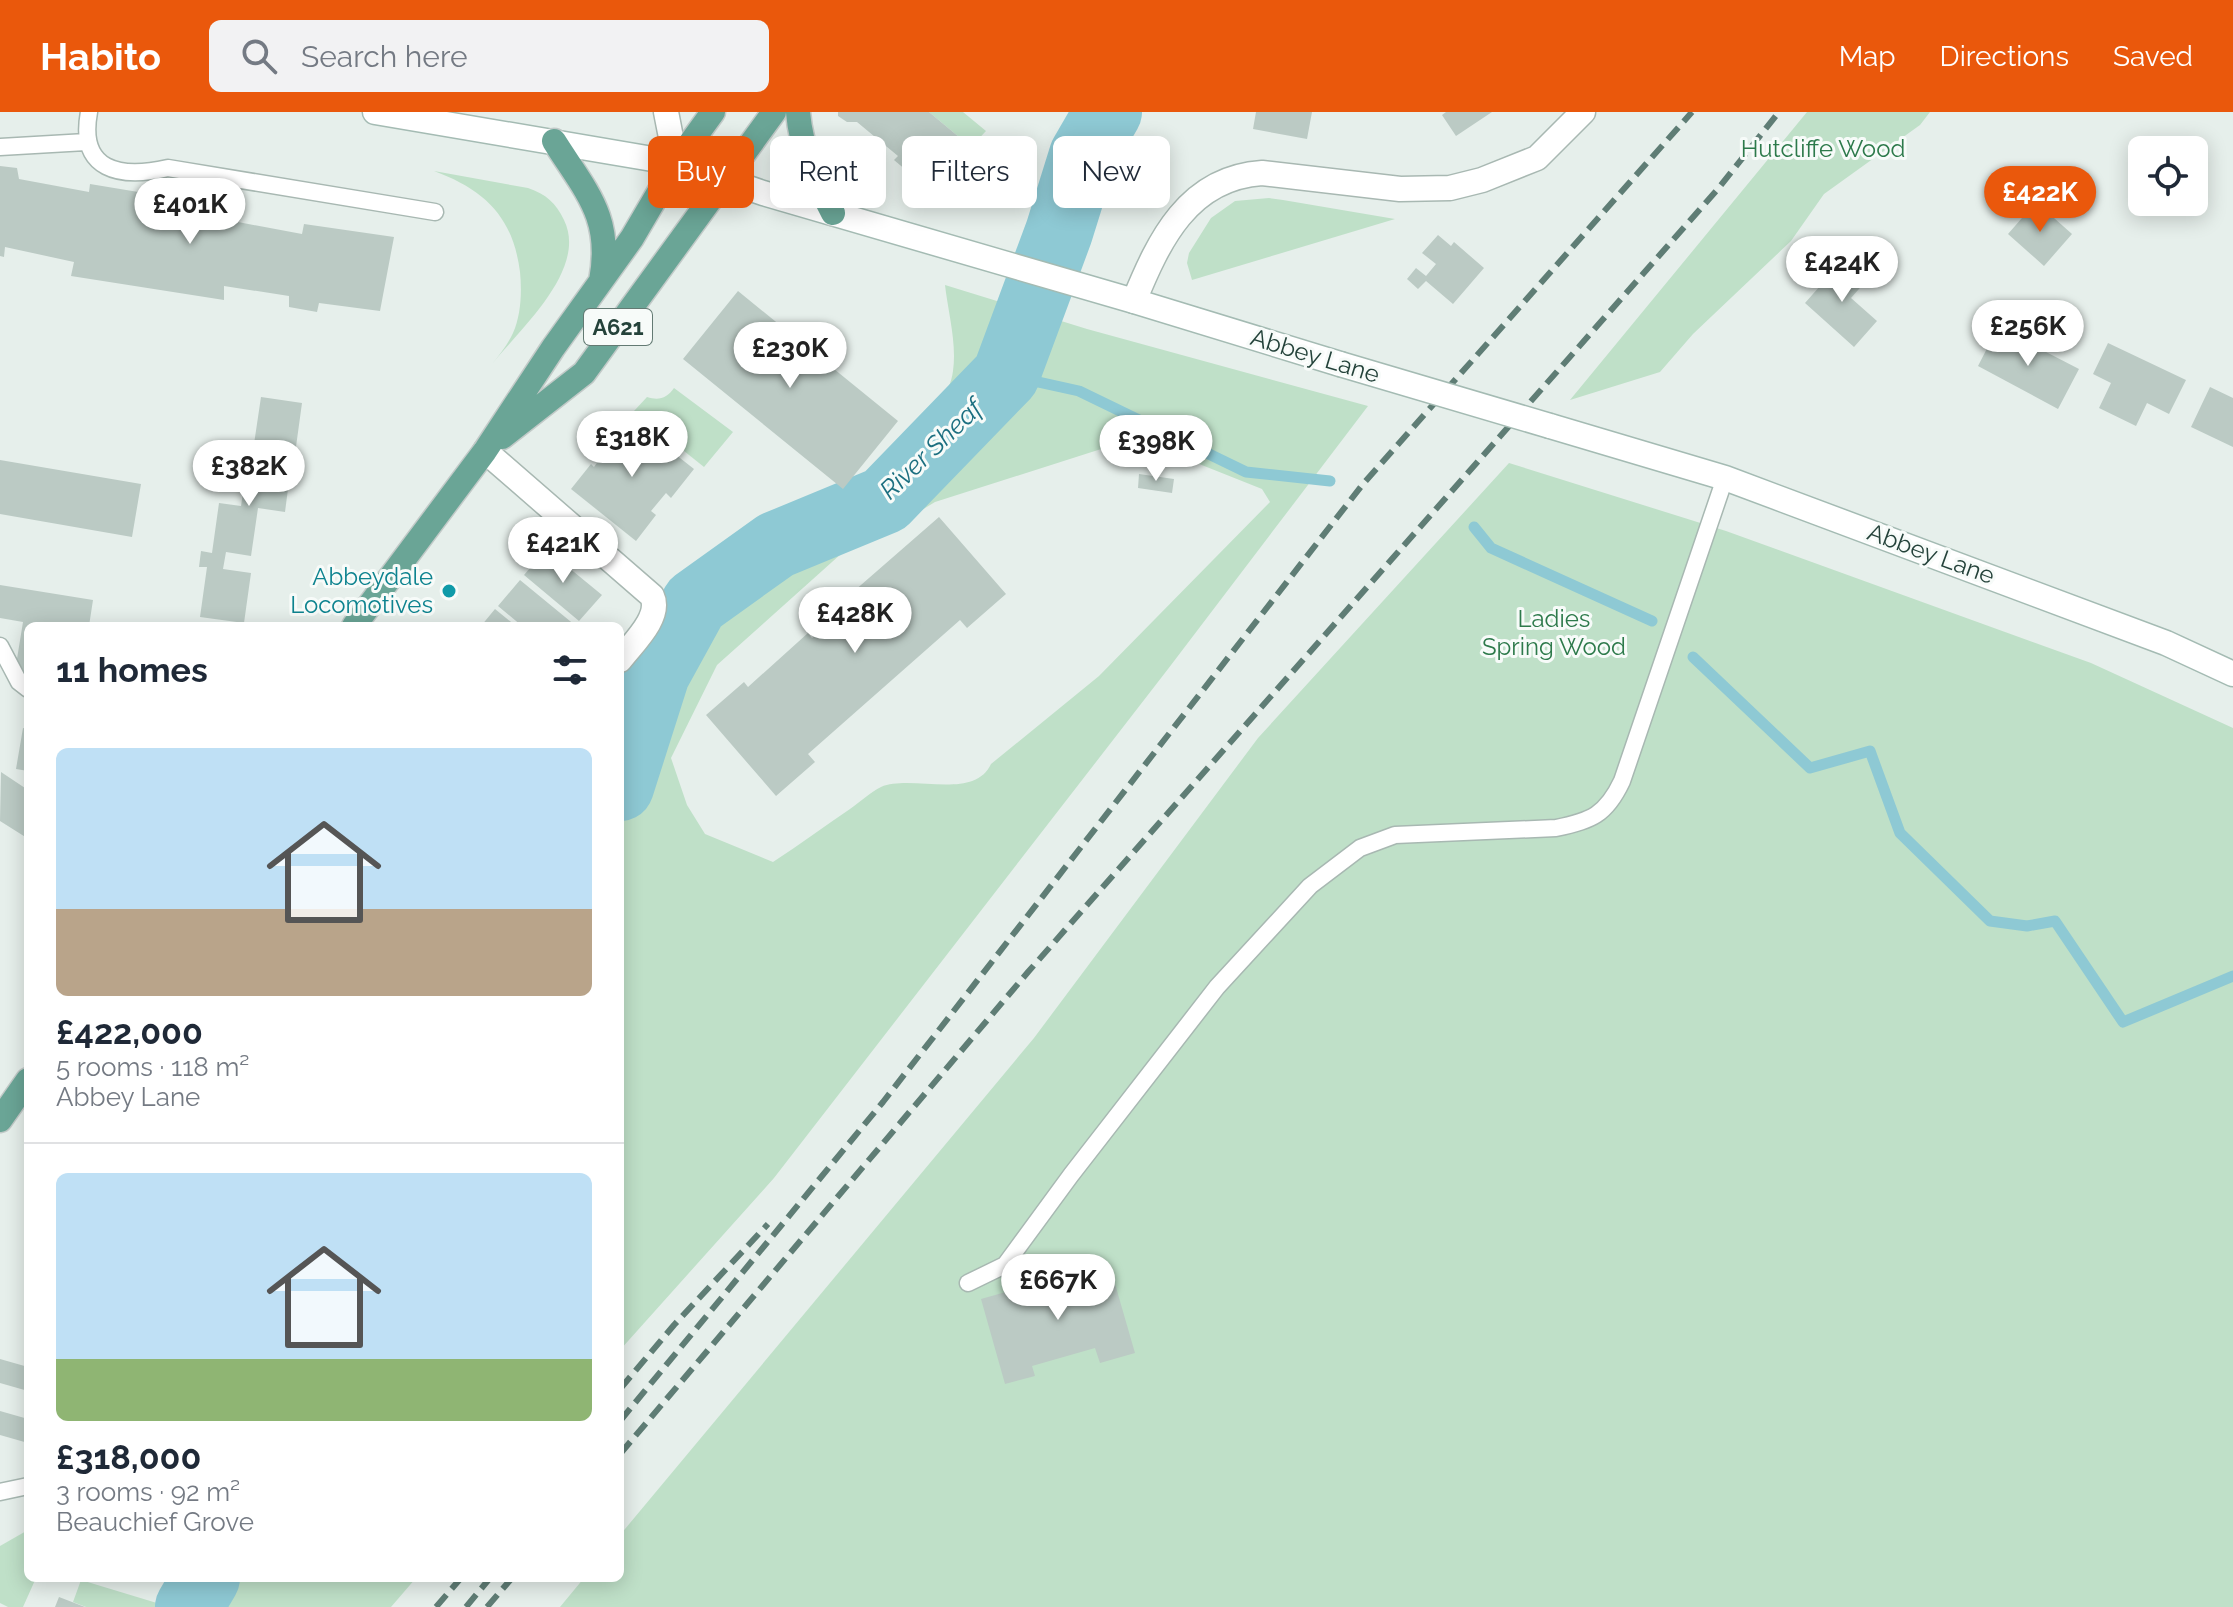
<!DOCTYPE html>
<html lang="en">
<head>
<meta charset="utf-8">
<style>
  :root { --surface:#fff; --page:#f2f2f3; --text:#1f2937; --muted:#747a83; --line:#e0e1e3; --accent:#ea580c }
  body { margin:0; font-family:Raleway,sans-serif; background:var(--page); color:var(--text); height:100vh; display:flex; flex-direction:column; font-size:30px; white-space:nowrap }
  * { box-sizing:border-box; margin:0 }
  p { font-size:26px; color:var(--muted) }
  .icon { flex:none; width:44px; height:44px; fill:none; stroke:currentColor; stroke-width:2; stroke-linecap:round; stroke-linejoin:round }
  .map { position:relative; flex:1; overflow:hidden }
  .side { position:absolute; left:24px; top:510px; width:600px; height:960px; display:flex; flex-direction:column; background:var(--surface); border-radius:12px; box-shadow:0 4px 20px #0003 }
  .side>* { flex:none }
  .hud { position:absolute; left:648px; top:24px; width:760px; height:72px; display:flex; gap:16px }
  .tools { position:absolute; left:2128px; top:24px; display:grid; gap:16px }
  .tools a { display:grid; place-items:center; width:80px; height:80px; border-radius:12px; background:var(--surface); box-shadow:0 4px 20px #0003; font-size:40px }
  .price { position:absolute; translate:-50% -68px; padding:0 18px; border-radius:28px; background:#fff; color:#222; font-size:26px; line-height:52px; filter:drop-shadow(0 2px 4px #0008) }
  .price::after { content:''; position:absolute; left:50%; top:48px; width:24px; height:18px; margin-left:-12px; background:inherit; clip-path:polygon(0 0,100% 0,50% 100%) }
  .price.active { background:var(--accent); color:#fff }
  ul { padding:0; list-style:none }
  li { display:grid; align-content:center; gap:16px; height:424px; padding:0 32px }
  li+li { border-top:2px solid var(--line) }
  li span { display:grid; place-items:center; height:248px; border-radius:12px; color:#555 }
  li>.icon { margin-inline-start:auto }
  span .icon { width:144px; height:144px; fill:#fffc; stroke-width:1 }
  li b { font-size:34px }
  h2 { display:flex; justify-content:space-between; align-items:center; height:96px; padding:0 32px; font-size:34px }
  .chip { padding:0 28px; border-radius:12px; background:var(--surface); box-shadow:0 4px 20px #0003; font-size:28px; line-height:72px }
  .chip.active { background:var(--accent); color:#fff }
  header { display:flex; align-items:center; gap:48px; box-sizing:border-box; height:112px; padding:0 40px; background:var(--accent); color:#fff }
  header strong { font-size:38px }
  nav { display:flex; gap:44px; margin-inline-start:auto; font-size:28px }
  .search { width:560px; height:72px; background:var(--page); display:flex; align-items:center; gap:20px; box-sizing:border-box; padding:0 28px; border-radius:12px; color:var(--muted); font-size:30px }
  .map>svg:first-child { display:block }
  .green { fill:#bfe0c8 }
  .lines { fill:none; stroke-linecap:round; stroke-linejoin:round }
  .stream { stroke:#8ec9d4; stroke-width:11 }
  .river { stroke:#8ec9d4; stroke-width:68 }
  .building { fill:#bbcac4 }
  .service-casing { stroke:#a8b8b2; stroke-width:19 }
  .minor-casing { stroke:#a8b8b2; stroke-width:27 }
  .secondary-casing { stroke:#a4bbb3; stroke-width:27 }
  .primary-casing { stroke:#c2cac8; stroke-width:27 }
  .service { stroke:#fff; stroke-width:16 }
  .minor { stroke:#fff; stroke-width:24 }
  .secondary { stroke:#fff; stroke-width:24 }
  .primary { stroke:#6aa596; stroke-width:24 }
  .rail { stroke:#5f7d75; stroke-width:6; stroke-dasharray:16 8; stroke-linecap:butt }
  .secondary-bridge-casing { stroke:#a4bbb3; stroke-width:27; stroke-linecap:butt }
  .secondary-bridge { stroke:#fff; stroke-width:24 }
  .culture-dot { fill:#0f9aa8; stroke:#f7fbf9; stroke-width:3 }
  .labels { text-anchor:middle; stroke-width:6; stroke-linejoin:round; paint-order:stroke }
  .shield { fill:#f7fbf9; stroke:#637a73; stroke-width:2 }
  .shield-label { font-size:22px; font-weight:bold; fill:#24423a }
  .park-label { font-size:24px; fill:#2d7a4b; stroke:#f7fbf9 }
  .street-label { font-size:24px; fill:#24423a; stroke:#f7fbf9 }
  .culture-label { font-size:24px; fill:#0d838f; stroke:#f7fbf9; text-anchor:end }
  .water-label { font-size:26px; font-style:italic; fill:#1c6f80; stroke:#f7fbf9 }
</style>
</head>
<body>
<header>
<strong>Habito</strong>
<div class="search"><svg class="icon" aria-label="search" viewBox="0 0 24 24"><circle cx="10" cy="10" r="6"/><path d="M15 15l6 6"/></svg>Search here</div>
<nav><a>Map</a><a>Directions</a><a>Saved</a></nav>
</header>
<div class="map">
<svg width="2233" height="1495" viewBox="0 0 2233 1495">
  <rect width="100%" height="100%" fill="#e6efeb"/>
  <path class="green" d="M929 0H963L986 19 971 35Z
    M1807 0H1930L1920 13 1824 82 1791 129 1693 222 1660 260 1570 288Z
    M434 59 528 76C546 82 556 91 564 108 588 157 521 216 492 252 500 242 508 232 513 221 521 203 522 180 520 160 513 105 485 78 434 59Z
    M1269 86 1283 88 1395 107 1192 168 1187 151 1189 141 1211 106 1235 89Z
    M945 173 1087 217 1368 294 1168 557 774 1066 620 1238V572L708 454 788 405 824 397 836 398 861 424 717 553 671 646 687 693 705 722 773 750C799 733 825 714 850 697 860 690 871 680 881 675 912 662 974 689 991 652L1099 564 1270 390 1262 377 1149 332 1123 330 935 390 902 410 856 376C889 348 947 304 953 259 957 231 948 200 945 173Z
    M674 276 733 320 704 355 634 299 647 285C659 289 667 286 674 276Z
    M1509 351 1726 419 2091 551 2233 616V1495H560L584 1466H620V1423L1034 926 1258 626Z
    M28 1418V1466H36L23 1495H8L0 1491V1434Z
    M209 1466H416L391 1495H193Z
    M81 1468 170 1495H86L73 1490Z"/>
  <g class="lines">
    <path class="stream" d="M1006 263 1079 279 1246 360 1330 369
      M1474 415 1491 436 1652 509
      M1693 545 1810 656 1870 639 1900 721 1990 809 2027 814 2055 809 2123 910 2233 864"/>
    <path class="river" d="M620 675 656 562 695 491 776 433 885 388 1006 263 1059 120 1083 43 1108 0
      M189 1495 206 1466"/>
  </g>
  <path class="building" d="M838 0H929L971 35 933 81 894 48 898 44 857 10H847L838 4Z
    M1256 0H1312L1307 27 1253 17Z
    M1446 0H1492L1456 24 1442 3Z
    M0 54 17 56 19 67 89 80 90 72 241 97 238 110 302 122 304 112 394 125 380 199 319 191 317 200 289 195V184L224 174V188L71 164 74 150 5 135 4 145 0 144Z
    M2036 90 2072 122 2044 154 2008 122Z
    M1438 123 1451 134 1454 130 1484 156 1453 192 1426 169 1418 177 1407 167 1416 156 1426 164 1436 152 1422 141Z
    M1842 149 1866 169 1851 186 1877 209 1854 235 1805 191Z
    M738 179 898 309 843 377 683 247Z
    M1998 215 2079 257 2058 297 1978 254Z
    M2108 231 2186 268 2169 302 2147 291 2136 314 2099 296 2111 271 2093 262Z
    M2210 275 2233 286V335L2191 315Z
    M261 285 302 291 295 342 270 338 268 350 291 354 285 400 258 396 251 444 226 440 223 457 251 461 244 511 200 505 207 455H199L201 439 212 441 219 391 241 394 247 354 234 352 238 329 254 332Z
    M629 306 694 357 671 386 666 381 651 399 656 403 636 429 571 377 591 352 594 355Z
    M0 348 141 372 132 425 0 402Z
    M1139 362 1174 367 1172 381 1138 376Z
    M939 405 1006 482 967 516 960 508 808 642 815 650 776 684 706 603 744 570 748 575 808 521 812 526 843 499 838 493Z
    M546 437 602 483 579 509 524 463Z
    M520 468 576 514H522L498 494Z
    M0 473 93 488 89 514H28V561L15 559 23 510 0 506Z
    M495 497 516 514H481Z
    M23 616 28 617V659L16 657Z
    M1 660 28 678 27 726 0 709Z
    M1109 1151 1135 1241 1100 1251 1095 1236 1032 1254 1035 1264 1005 1272 981 1187Z
    M0 1247 28 1255V1279L0 1271Z
    M0 1299 28 1307V1331L0 1323Z
    M59 1485 85 1495H55Z"/>
  <g class="lines">
    <g class="service-casing">
      <path id="service" d="M89 0C78 59 120 67 168 56L435 100
        M0 35 86 30
        M0 534 19 570 28 577
        M968 1171 1005 1153 1071 1063 1217 875 1310 774 1360 736 1395 723 1556 716C1591 709 1606 703 1622 669L1725 366
        M0 1380 28 1374"/>
    </g>
    <g class="minor-casing">
      <path id="minor" d="M666 0 676 51
        M1134 189C1159 128 1188 66 1262 61L1400 77 1450 76 1482 68 1537 46 1583 0
        M485 339 652 484C662 505 632 532 620 548"/>
    </g>
    <g class="secondary-casing">
      <path id="secondary" d="M375 0 676 51 763 81 1134 189 1340 252
        M1550 314 1725 366 2166 531 2233 562"/>
    </g>
    <g class="primary-casing">
      <path id="primary" d="M798 0C801 37 816 69 833 101
        M554 29C586 80 613 105 601 169
        M502 325 584 261 774 0
        M354 514 485 339 553 236 632 126 676 51 713 0
        M0 1008 28 968"/>
    </g>
    <use href="#service" class="service"/>
    <use href="#minor" class="minor"/>
    <use href="#secondary" class="secondary"/>
    <use href="#primary" class="primary"/>
    <path class="rail" d="M620 1277 674 1213 768 1112
      M620 1309 883 990 1363 372 1692 0
      M620 1342 1028 860 1717 78 1779 0
      M436 1495 461 1466
      M466 1495 490 1466
      M487 1495 512 1466"/>
    <g class="secondary-bridge-casing">
      <path id="secondary-bridge" d="M1340 252 1550 314"/>
    </g>
    <use href="#secondary-bridge" class="secondary-bridge"/>
  </g>
  <circle class="culture-dot" cx="449" cy="479" r="8"/>
  <g class="labels">
    <rect class="shield" x="584" y="197" width="68" height="36" rx="6"/>
    <g class="shield-label">
      <text x="618" y="223">A621</text>
    </g>
    <g class="park-label">
      <text x="1823" y="45">Hutcliffe Wood</text>
      <text x="1554" y="515">Ladies<tspan x="1554" dy="28">Spring Wood</tspan></text>
    </g>
    <g class="street-label">
      <text transform="translate(1315 244) rotate(17)" y="8">Abbey Lane</text>
      <text transform="translate(1931 442) rotate(20)" y="8">Abbey Lane</text>
    </g>
    <g class="culture-label">
      <text x="433" y="473">Abbeydale<tspan x="433" dy="28">Locomotives</tspan></text>
    </g>
    <g class="water-label">
      <text transform="translate(931 337) rotate(-44)" y="9">River Sheaf</text>
    </g>
  </g>
</svg>
<div class="tools">
<a><svg class="icon" aria-label="locate" viewBox="0 0 24 24"><circle cx="12" cy="12" r="6"/><path d="M12 2v4M12 18v4M2 12h4M18 12h4"/></svg></a>
</div>
<b class="price active" style="left:2040px;top:122px">£422K</b>
<b class="price" style="left:190px;top:134px">£401K</b>
<b class="price" style="left:1842px;top:192px">£424K</b>
<b class="price" style="left:2028px;top:256px">£256K</b>
<b class="price" style="left:790px;top:278px">£230K</b>
<b class="price" style="left:632px;top:367px">£318K</b>
<b class="price" style="left:1156px;top:371px">£398K</b>
<b class="price" style="left:249px;top:396px">£382K</b>
<b class="price" style="left:563px;top:473px">£421K</b>
<b class="price" style="left:855px;top:543px">£428K</b>
<b class="price" style="left:1058px;top:1210px">£667K</b>
<div class="hud">
<a class="chip active">Buy</a>
<a class="chip">Rent</a>
<a class="chip">Filters</a>
<a class="chip">New</a>
</div>
<section class="side">
<h2>11 homes<svg class="icon" aria-label="filters" viewBox="0 0 24 24"><path d="M4 7h16M4 17h16"/><circle cx="9" cy="7" r="2"/><circle cx="15" cy="17" r="2"/></svg></h2>
<ul>
<li><span style="background:linear-gradient(#bfe0f5 65%,#b9a48a 0)"><svg class="icon" aria-label="home" viewBox="0 0 24 24"><path d="M3 11l9-7 9 7M6 9v11h12V9"/></svg></span><div><b>£422,000</b><p>5 rooms · 118 m²</p><p>Abbey Lane</p></div></li>
<li><span style="background:linear-gradient(#bfe0f5 75%,#8fb573 0)"><svg class="icon" aria-label="home" viewBox="0 0 24 24"><path d="M3 11l9-7 9 7M6 9v11h12V9"/></svg></span><div><b>£318,000</b><p>3 rooms · 92 m²</p><p>Beauchief Grove</p></div></li>
</ul>
</section>
</div>
</body>
</html>
